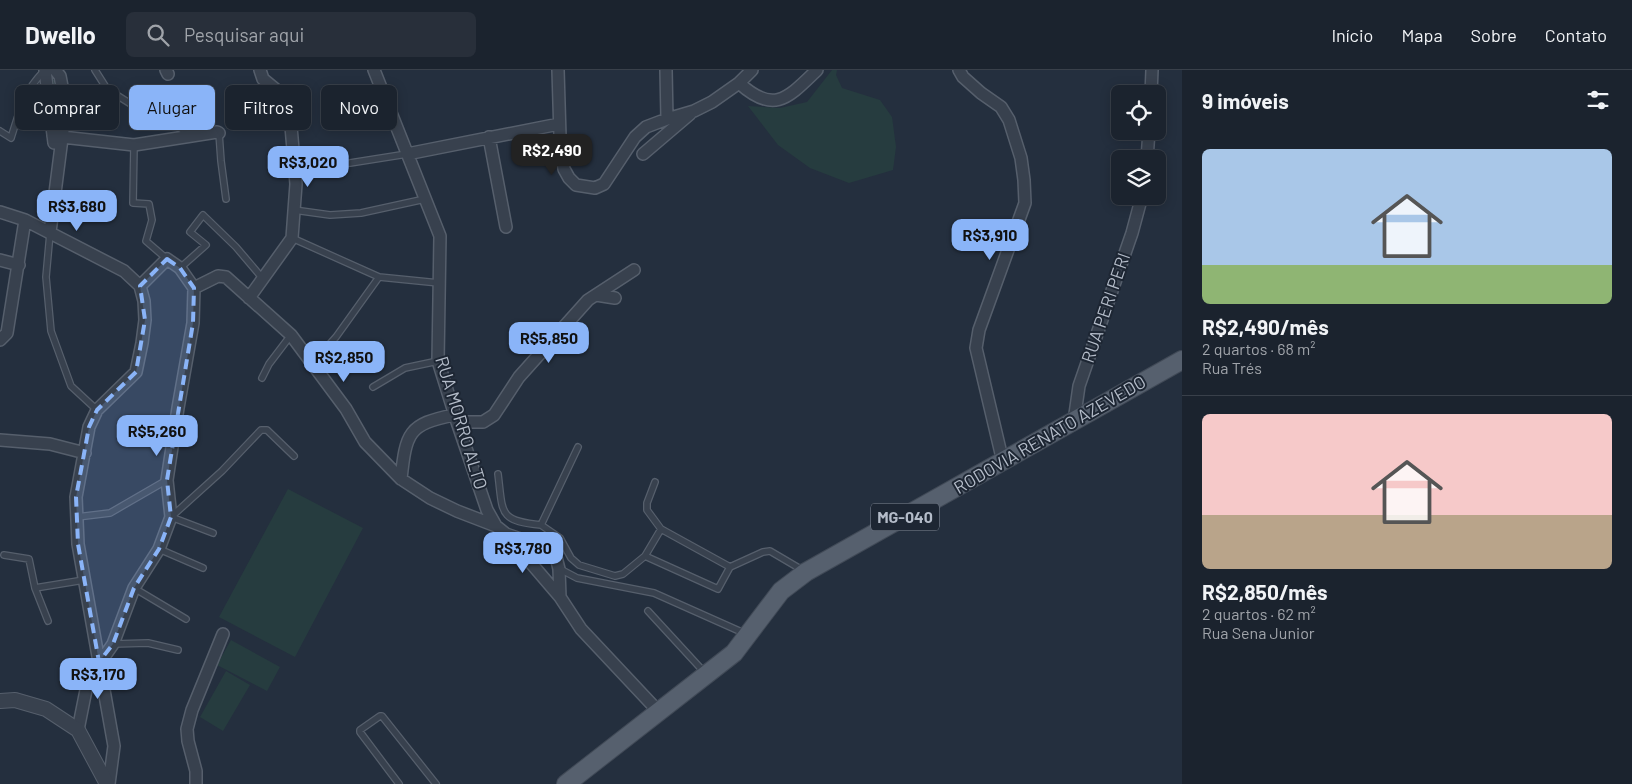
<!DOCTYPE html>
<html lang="pt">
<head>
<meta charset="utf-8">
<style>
  :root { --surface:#1b232e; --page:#282f3a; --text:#f1f3f6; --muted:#a0a4aa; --line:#39404a; --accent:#8ab4f8 }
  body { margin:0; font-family:Barlow,sans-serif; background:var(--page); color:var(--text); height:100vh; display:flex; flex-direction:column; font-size:19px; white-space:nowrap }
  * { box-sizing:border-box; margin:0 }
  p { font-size:16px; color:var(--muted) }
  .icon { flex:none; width:28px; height:28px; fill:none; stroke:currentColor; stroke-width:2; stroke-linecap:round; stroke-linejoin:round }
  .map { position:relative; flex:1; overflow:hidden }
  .sheet { display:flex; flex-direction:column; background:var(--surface); width:450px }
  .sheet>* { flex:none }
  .guide { position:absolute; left:15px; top:15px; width:475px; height:45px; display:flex; gap:10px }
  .fabs { position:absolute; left:1111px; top:15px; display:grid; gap:10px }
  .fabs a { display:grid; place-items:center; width:55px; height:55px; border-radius:8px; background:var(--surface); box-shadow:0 2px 12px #0003,0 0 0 1px var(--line); font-size:25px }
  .price { position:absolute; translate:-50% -42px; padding:0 11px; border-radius:10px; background:var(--accent); color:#111; font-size:16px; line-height:32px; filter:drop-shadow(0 1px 2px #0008) }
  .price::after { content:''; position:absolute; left:50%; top:30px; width:15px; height:11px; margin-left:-8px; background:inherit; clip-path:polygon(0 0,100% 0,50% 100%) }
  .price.current { background:#222; color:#fff }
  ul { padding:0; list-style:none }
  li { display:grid; align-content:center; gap:10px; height:265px; padding:0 20px }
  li+li { border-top:1px solid var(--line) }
  li span { display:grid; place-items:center; height:155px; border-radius:8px; color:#555 }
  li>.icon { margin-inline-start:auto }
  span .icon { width:90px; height:90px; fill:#fffc; stroke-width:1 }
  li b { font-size:21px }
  h2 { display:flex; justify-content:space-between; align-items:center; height:60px; padding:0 20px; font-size:21px }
  .pill { padding:0 18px; border-radius:8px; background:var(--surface); box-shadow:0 2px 12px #0003,0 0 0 1px var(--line); font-size:18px; line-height:45px }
  .pill.current { background:var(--accent); color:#111 }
  header { display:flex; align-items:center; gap:30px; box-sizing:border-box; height:70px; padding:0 25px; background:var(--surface); border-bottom:1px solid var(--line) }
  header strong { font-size:24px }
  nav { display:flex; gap:28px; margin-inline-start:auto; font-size:18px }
  .search { width:350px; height:45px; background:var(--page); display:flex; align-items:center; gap:12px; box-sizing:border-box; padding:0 18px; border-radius:8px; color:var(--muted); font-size:19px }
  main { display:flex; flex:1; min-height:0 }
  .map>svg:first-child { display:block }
  .green { fill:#263c3f }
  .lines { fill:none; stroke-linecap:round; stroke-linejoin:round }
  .service-casing { stroke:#565f6c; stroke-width:8 }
  .minor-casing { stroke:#565f6c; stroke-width:14 }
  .tertiary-casing { stroke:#565f6c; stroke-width:16 }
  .primary-casing { stroke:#414a57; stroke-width:20 }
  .service { stroke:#38414e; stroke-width:5.5 }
  .minor { stroke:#38414e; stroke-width:11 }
  .tertiary { stroke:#38414e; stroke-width:14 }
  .primary { stroke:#56606e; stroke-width:18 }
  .marked { fill:#8ab4f8; fill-opacity:0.2; stroke:#8ab4f8; stroke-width:4; stroke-dasharray:10 6; stroke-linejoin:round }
  .labels { text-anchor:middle; stroke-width:4; stroke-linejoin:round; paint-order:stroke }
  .shield { fill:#1d2633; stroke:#878f9c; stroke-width:1 }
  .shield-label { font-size:16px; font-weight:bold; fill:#b4bcc9 }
  .street-label { font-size:18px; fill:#b4bcc9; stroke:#1d2633 }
</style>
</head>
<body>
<header>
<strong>Dwello</strong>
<div class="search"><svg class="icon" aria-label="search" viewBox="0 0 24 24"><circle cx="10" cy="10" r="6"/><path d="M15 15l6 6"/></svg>Pesquisar aqui</div>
<nav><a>Início</a><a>Mapa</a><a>Sobre</a><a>Contato</a></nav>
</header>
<main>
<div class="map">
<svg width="1182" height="714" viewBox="0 0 1182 714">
  <rect width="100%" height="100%" fill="#242f3e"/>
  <path class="green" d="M832 0H837L836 5 842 18 880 30 892 47 896 77 893 100 849 113 810 98 778 75 748 36 780 38 807 32Z
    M51 8 56 10 60 30 59 61H56Z
    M288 419 363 458 295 587 219 547Z
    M231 570 280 597 267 621 217 595Z
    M226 601 250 615 223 661 200 647Z"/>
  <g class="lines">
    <g class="service-casing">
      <path id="service" d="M95 0 107 19 134 36 191 64
        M0 61 11 68C20 40 23 22 45 0
        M219 63 221 91 226 129
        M134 75 133 133 149 134 152 150 146 171 167 189
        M295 96 350 93 407 84
        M294 140 330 145 361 143 425 129
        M50 163 46 207 51 261 71 316 97 340
        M292 168 379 207 439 213
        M180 198 206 175 190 162 203 145 236 177 264 210
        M313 293 336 267 379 207
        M262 308 269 294 291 265
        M373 317 405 298 438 291
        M578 377 541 455 560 468 571 488 579 495 615 506 623 504 645 486 718 519 730 497 763 482 770 481 804 501
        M498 404C503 443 498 451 541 455
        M655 412 647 433V440L661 459 730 497
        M77 447 110 443 167 410
        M213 463 171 447 222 401 261 360H267L294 386
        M159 479 203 498
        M4 485 29 489 35 518 48 551
        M645 486 661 459
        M560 499 577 508 654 523 746 564
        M35 518 84 510
        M134 518 186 549
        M648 541 705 603
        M113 574 148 573 178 580
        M399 714 360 662V660L380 646H382L436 714"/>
    </g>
    <g class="minor-casing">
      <path id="minor" d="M45 0 54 73
        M166 0 168 4
        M374 0 440 166 438 291 457 352 487 440 496 456 506 464 547 478 556 487 559 499 560 527 581 559 658 641
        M558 0 560 66 564 99 569 108 576 115 595 118 604 114 635 67 646 57 667 49 694 41 712 32 739 13 752 0
        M666 0 667 49
        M959 0 963 7 981 23 1001 37 1009 50 1021 88 1024 110 1025 133 979 260 976 278 1003 392
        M739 13C774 45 788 28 817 0
        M1151 24 1152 0
        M53 66 134 75 217 62 219 63
        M489 67 506 157
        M407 84 559 54
        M643 84 690 44
        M1147 89 1149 61
        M0 142 25 150 124 201 140 216 144 231 145 250 142 273 136 302 97 340 89 357 76 427 78 474 114 676 109 714
        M50 162 66 37 60 6 55 0
        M0 190 19 195
        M194 218 218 206 226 207 291 265 346 339 365 372 401 409 430 428 457 441 496 456
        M596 225 615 228
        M249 228 292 168 296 114 290 45 280 23 263 9 260 0
        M0 270 7 263 25 150
        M1074 351 1079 316 1132 163 1142 126
        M457 352H483L494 345 519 307 588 230 634 200
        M0 370 50 374 85 383
        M401 409C406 363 408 354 454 345
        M507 465 560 527
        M78 660 88 610 113 574 134 518 159 479 171 447 167 410 178 338 193 253 194 218 180 198 167 189 140 216
        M196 714V701L188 671 187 659 192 640 223 564"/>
    </g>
    <g class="tertiary-casing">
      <path id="tertiary" d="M0 631 15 630 46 639 78 660 107 714"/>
    </g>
    <g class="primary-casing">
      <path id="primary" d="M566 714 734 583 781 521 806 502 1182 290"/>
    </g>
    <use href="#service" class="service"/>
    <use href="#minor" class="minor"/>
    <use href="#tertiary" class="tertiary"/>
    <use href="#primary" class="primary"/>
  </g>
  <path class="marked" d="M167 189 180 198 194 218 193 253 167 410 171 447 159 479 134 518 113 574 99 592 78 474 76 427 89 357 97 340 136 302 145 250 140 216Z"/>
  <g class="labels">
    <rect class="shield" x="871" y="433.5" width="68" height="27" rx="4"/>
    <g class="shield-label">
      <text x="905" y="453">MG-040</text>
    </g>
    <g class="street-label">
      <text transform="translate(1106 238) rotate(-71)" y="6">RUA PERI PERI</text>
      <text transform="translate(461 353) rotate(73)" y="6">RUA MORRO ALTO</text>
      <text transform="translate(1050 365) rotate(-30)" y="6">RODOVIA RENATO AZEVEDO</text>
    </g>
  </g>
</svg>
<div class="fabs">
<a><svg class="icon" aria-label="locate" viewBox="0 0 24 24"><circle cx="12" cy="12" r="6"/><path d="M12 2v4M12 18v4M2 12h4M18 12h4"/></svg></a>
<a><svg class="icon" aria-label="layers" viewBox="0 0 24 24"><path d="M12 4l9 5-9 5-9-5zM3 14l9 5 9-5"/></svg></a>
</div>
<b class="price current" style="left:552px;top:106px">R$2,490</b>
<b class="price" style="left:308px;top:118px">R$3,020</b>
<b class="price" style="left:77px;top:162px">R$3,680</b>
<b class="price" style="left:990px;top:191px">R$3,910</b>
<b class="price" style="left:549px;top:294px">R$5,850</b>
<b class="price" style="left:344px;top:313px">R$2,850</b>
<b class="price" style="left:157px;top:387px">R$5,260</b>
<b class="price" style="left:523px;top:504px">R$3,780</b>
<b class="price" style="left:98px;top:630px">R$3,170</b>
<div class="guide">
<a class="pill">Comprar</a>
<a class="pill current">Alugar</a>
<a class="pill">Filtros</a>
<a class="pill">Novo</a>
</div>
</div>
<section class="sheet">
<h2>9 imóveis<svg class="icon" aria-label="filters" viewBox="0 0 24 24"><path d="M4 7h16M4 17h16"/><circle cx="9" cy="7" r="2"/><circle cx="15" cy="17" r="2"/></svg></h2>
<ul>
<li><span style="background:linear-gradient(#a9c7e8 75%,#8fb573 0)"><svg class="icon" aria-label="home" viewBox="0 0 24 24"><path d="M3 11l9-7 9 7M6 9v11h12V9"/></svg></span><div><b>R$2,490/mês</b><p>2 quartos · 68 m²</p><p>Rua Trés</p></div></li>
<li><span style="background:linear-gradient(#f6c9c9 65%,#b9a48a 0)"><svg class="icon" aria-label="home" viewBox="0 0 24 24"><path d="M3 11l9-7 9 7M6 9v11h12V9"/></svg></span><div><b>R$2,850/mês</b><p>2 quartos · 62 m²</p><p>Rua Sena Junior</p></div></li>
</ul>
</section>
</main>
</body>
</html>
